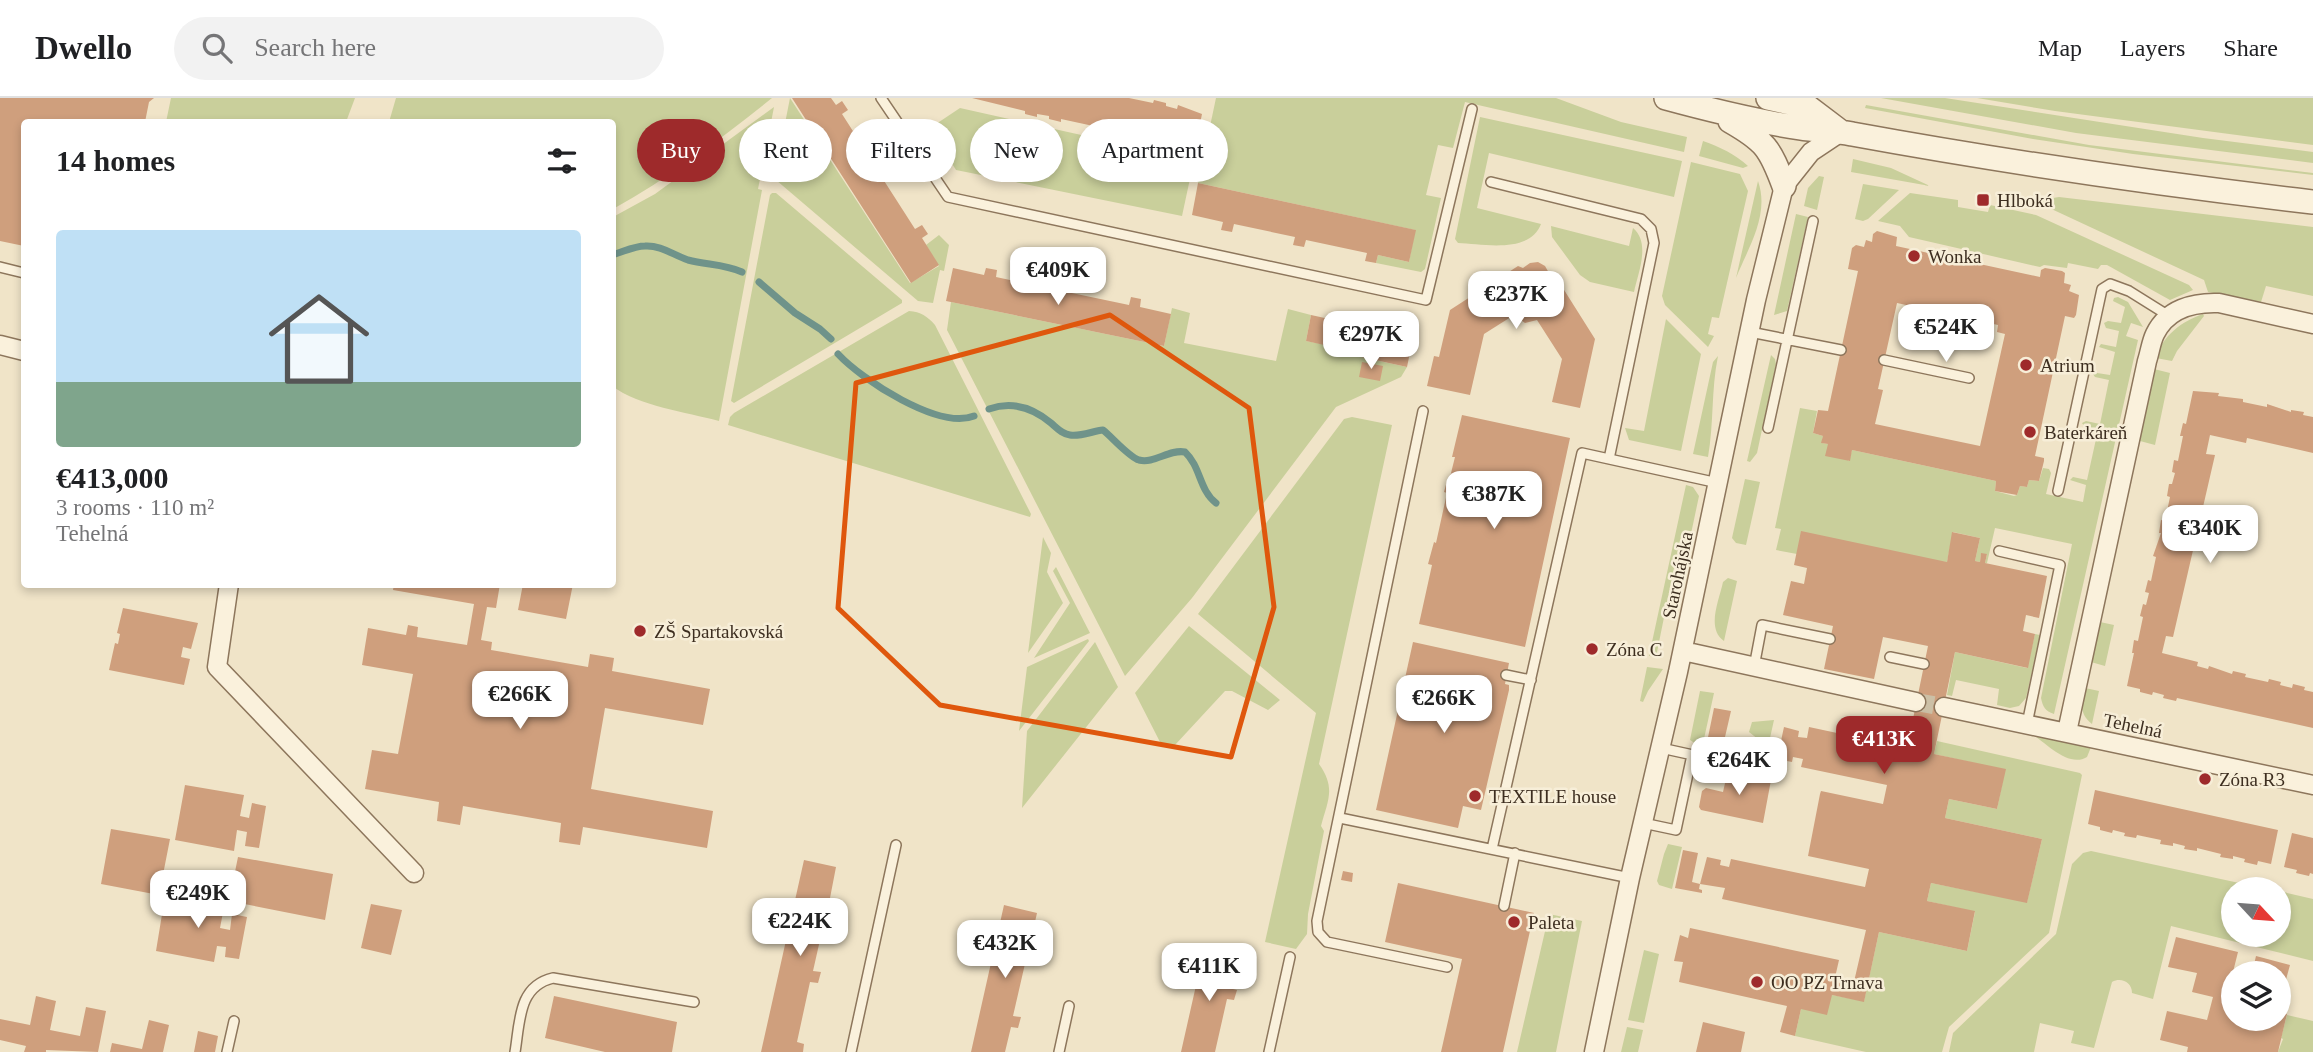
<!DOCTYPE html>
<html lang="en">
<head>
<meta charset="utf-8">
<style>
  :root { --surface:#fff; --page:#f2f2f2; --text:#202124; --muted:#757577; --line:#e0e0e0; --accent:#9e2a2b }
  body { margin:0; font-family:Georgia,serif; background:var(--page); color:var(--text); height:100vh; display:flex; flex-direction:column; font-size:26px; white-space:nowrap }
  * { box-sizing:border-box; margin:0 }
  p { font-size:23px; color:var(--muted) }
  .icon { flex:none; width:38px; height:38px; fill:none; stroke:currentColor; stroke-width:2; stroke-linecap:round; stroke-linejoin:round }
  .map { position:relative; flex:1; overflow:hidden }
  .side { position:absolute; left:21px; top:21px; width:595px; height:469px; display:flex; flex-direction:column; background:var(--surface); border-radius:7px; box-shadow:0 4px 10px #0003 }
  .side>* { flex:none }
  .guide { position:absolute; left:637px; top:21px; width:665px; height:63px; display:flex; gap:14px }
  .needle { width:46px; rotate:116deg }
  .tools { position:absolute; left:2221px; top:779px; display:grid; gap:14px }
  .tools a { display:grid; place-items:center; width:70px; height:70px; border-radius:50%; background:var(--surface); box-shadow:0 4px 10px #0003; font-size:35px }
  .price { position:absolute; translate:-50% -60px; padding:0 16px; border-radius:14px; background:#fff; color:#222; font-size:23px; line-height:46px; filter:drop-shadow(0 2px 4px #0008) }
  .price::after { content:''; position:absolute; left:50%; top:42px; width:21px; height:16px; margin-left:-10px; background:inherit; clip-path:polygon(0 0,100% 0,50% 100%) }
  .price.active { background:var(--accent); color:#fff }
  ul { padding:0; list-style:none }
  li { display:grid; align-content:center; gap:14px; height:371px; padding:0 35px }
  li span { display:grid; place-items:center; height:217px; border-radius:7px; color:#555 }
  li>.icon { margin-inline-start:auto }
  span .icon { width:126px; height:126px; fill:#fffc; stroke-width:1 }
  li b { font-size:30px }
  h2 { display:flex; justify-content:space-between; align-items:center; height:84px; padding:0 35px; font-size:30px }
  .pill { padding:0 24px; border-radius:32px; background:var(--surface); box-shadow:0 4px 10px #0003; font-size:24px; line-height:63px }
  .pill.active { background:var(--accent); color:#fff }
  header { display:flex; align-items:center; gap:42px; box-sizing:border-box; height:98px; padding:0 35px; background:var(--surface); border-bottom:2px solid var(--line) }
  header strong { font-size:33px }
  nav { display:flex; gap:38px; margin-inline-start:auto; font-size:24px }
  .search { width:490px; height:63px; background:var(--page); display:flex; align-items:center; gap:18px; box-sizing:border-box; padding:0 24px; border-radius:38px; color:var(--muted); font-size:26px }
  .map>svg:first-child { display:block }
  .green { fill:#c9cf9b }
  .lines { fill:none; stroke-linecap:round; stroke-linejoin:round }
  .stream { stroke:#6f938a; stroke-width:7 }
  .building { fill:#cf9f7d; fill-rule:evenodd }
  .minor-tunnel { stroke:#ccc0a6; stroke-width:18; stroke-dasharray:18 9; stroke-linecap:butt }
  .service-casing { stroke:#8d765c; stroke-width:12 }
  .minor-casing { stroke:#8d765c; stroke-width:21 }
  .tertiary-casing { stroke:#8d765c; stroke-width:26 }
  .service { stroke:#faf1dc; stroke-width:9 }
  .minor { stroke:#faf1dc; stroke-width:18 }
  .tertiary { stroke:#faf1dc; stroke-width:23 }
  .marked { fill:none; stroke:#df570d; stroke-width:5; stroke-linejoin:round }
  .poi-dot { fill:#9e2a2b; stroke:#f7eed8; stroke-width:2.5 }
  .labels { text-anchor:middle; stroke-width:5; stroke-linejoin:round; paint-order:stroke }
  .poi-label { font-size:19px; fill:#3d2e20; stroke:#f7eed8; text-anchor:start }
  .street-label { font-size:19px; fill:#3d2e20; stroke:#f7eed8 }
</style>
</head>
<body>
<header>
<strong>Dwello</strong>
<div class="search"><svg class="icon" aria-label="search" viewBox="0 0 24 24"><circle cx="10" cy="10" r="6"/><path d="M15 15l6 6"/></svg>Search here</div>
<nav><a>Map</a><a>Layers</a><a>Share</a></nav>
</header>
<div class="map">
<svg width="2313" height="954" viewBox="0 0 2313 954">
  <rect width="100%" height="100%" fill="#f0e4c8"/>
  <path class="green" d="M171 0H355L346 24H166Z
    M396 0H772C721 41 670 79 613 111L612 24H389Z
    M790 0 910 185 939 168 926 147 939 137 949 147 944 173 940 172 933 205 918 203 776 82 775 76Z
    M1216 0H1556L1621 24 1687 39 1684 54 1465 4 1453 50 1438 47 1426 97 1441 100 1425 171 1421 174 1376 165 1378 157 1409 164 1415 132 1198 85Z
    M1881 0H1945L2203 40 2313 54V65L2076 35Z
    M1977 0H2313V47L2055 13Z
    M1866 7 2089 47 2313 75V77L2133 56 2033 41 1865 10Z
    M774 9 758 91 762 92 719 323C686 314 639 308 612 288L613 119 655 96Z
    M960 10 1194 62 1182 118 956 72 930 30Z
    M1480 19 1682 63 1674 99 1489 55 1477 110 1541 126C1530 156 1483 146 1458 145L1455 141Z
    M1703 43C1720 49 1735 56 1748 68L1743 70 1699 58Z
    M1853 61 1891 70 1930 88 1851 74Z
    M1691 64 1740 76 1748 93 1719 220 1712 219 1708 236 1714 238 1708 249 1665 207 1662 198Z
    M1819 78 1824 79 1817 112 1804 108 1808 90Z
    M1758 83C1770 117 1748 150 1736 180Z
    M1863 86 1899 92 1868 121 1863 123 1855 121Z
    M772 95H776L902 202V205L734 305 731 303 770 97Z
    M1910 95 1958 102V109L1988 114 1990 107 2036 117 2189 187 2193 192 2170 202 2107 167H2101L2098 171 2068 165 2067 170 2044 167 2040 169 1909 139 1900 128 1878 123Z
    M2059 99 2313 129V198L2266 188 2261 204 2208 194 2204 182 2045 108 2029 104Z
    M1796 116 1808 119 1787 213 1774 217Z
    M1551 128 1629 148 1633 130C1651 145 1638 175 1634 194L1590 184 1580 177 1552 139Z
    M2118 199 2128 204 2143 229 2131 225 2126 238 2138 242 2054 616C2045 613 2043 609 2041 600L2072 446 1995 430 1987 465H1985L1987 456H1981L1980 464 1975 463 1980 440 1953 434 1947 464 1797 456 1776 452 1781 431 1775 430 1800 310 1817 313 1813 335 1823 338 1822 345 1828 346 1849 363 1852 352 1996 383 1995 393 2014 398 2017 397 2020 388 2027 389 2029 382 2039 383 2043 370 2049 371 2051 375 2046 396 2083 404 2086 387 2070 382 2073 379 2087 382 2098 332 2084 328 2082 325 2086 323 2100 326 2109 282 2095 279 2093 276 2097 275 2110 277 2115 254 2099 249 2101 246 2116 249 2119 233 2106 230 2104 225 2108 223 2121 225 2125 209 2113 203 2114 200Z
    M951 204 1164 248 1172 210 1190 215 1184 245 1276 263 1288 211 1311 217 1306 243 1348 251 1347 256 1407 269 1401 279 1336 309 1192 500 1125 578 947 232Z
    M909 213C921 214 927 218 935 227L1031 416 1030 419 728 327 730 319 734 315Z
    M2203 216 2204 218 2177 253 2172 263 2156 260C2163 237 2181 224 2203 216Z
    M1666 221 1701 256 1681 353 1629 342 1625 330 1644 333Z
    M1771 257 1775 261 1776 266 1757 355 1750 364 1747 363Z
    M1718 258C1711 292 1714 326 1708 359L1693 356 1713 264Z
    M2154 271 2170 275 2155 347 2140 343Z
    M1352 319 1392 327 1319 666C1336 690 1328 702 1321 728L1324 733 1308 816 1307 836 1296 851 1265 844 1316 615 1198 516 1344 321Z
    M1745 381 1760 384 1746 447 1736 445 1732 440Z
    M1686 387 1693 389 1699 398 1688 450 1675 465 1656 559 1649 558Z
    M1043 439 1051 455 1047 474 1063 505 1028 555Z
    M1056 469 1090 535 1034 560 1070 505 1053 473Z
    M1728 480 1737 483 1724 543C1706 530 1719 503 1723 484Z
    M2100 524 2114 527 2105 568 2091 564Z
    M1189 528 1280 602 1268 612 1232 593H1225L1175 647 1167 650 1160 644 1135 595Z
    M2035 536 2040 537 2026 600 2019 608 2010 610 1997 607 1999 591 1956 582 1952 598 1947 597 1955 554 2027 570Z
    M1088 541 1089 543 1019 633 1027 569Z
    M1095 544 1118 589 1022 710 1027 633Z
    M1647 569 1663 571 1648 593 1643 604 1640 603Z
    M2085 590 2099 593 2092 626C2079 616 2081 605 2085 590Z
    M1700 593 1714 595 1702 650 1690 642Z
    M1774 622 1768 649 1749 634 1752 624Z
    M2032 636 2091 649 2087 659C2069 670 2047 646 2032 636Z
    M1937 643 2080 675 2082 677 2049 835 1949 929 1942 954H1866L1795 938 1801 911 1832 897 1864 903 1879 834 1967 853 1975 814 1927 803 1931 785 2027 804 2042 741 1945 720 1949 701 1997 711 2005 672 1934 656Z
    M1742 646 1765 665 1764 670 1728 661 1731 648Z
    M1668 746 1682 749 1672 791 1659 787 1657 783 1664 756Z
    M2091 753 2267 791H2233V836H2278L2279 793 2313 801V863L2171 828 2153 901 2132 895C2132 884 2121 879 2112 884L2094 950 2071 945 2074 933 2040 925 2034 954H1949L1953 935 2056 836 2072 766 2083 755Z
    M1549 816 1582 823 1556 954H1517Z
    M1644 852 1659 856 1644 925 1628 922Z
    M2287 917 2313 923V954H2278L2283 941 2281 940Z
    M1627 929 1643 932 1638 954H1621Z"/>
  <g class="lines">
    <path class="stream" d="M612 157C623 154 634 148 645 148 661 147 673 157 688 162 707 167 724 166 742 174
      M759 184 795 215 820 231 831 241
      M838 256C862 282 939 332 974 318
      M989 311C1012 303 1033 310 1051 325 1057 330 1062 336 1070 337 1080 339 1093 333 1103 332 1112 339 1129 359 1139 362 1154 366 1169 351 1185 354 1201 369 1199 392 1216 405"/>
  </g>
  <path class="building" d="M0 0H154L149 4 145 24H24V148L0 143Z
    M792 0H831L836 7 842 3 848 12 842 16 876 69 882 65 888 74 881 78 915 131 922 127 928 136 922 140 939 167 911 185Z
    M972 0H1129L1153 5 1154 2 1166 5V8L1177 11 1178 7 1202 16 1195 50 1061 21V24L1049 21V18L1037 16V19L1025 16V13Z
    M1198 85 1416 132 1409 164 1378 157 1376 165 1365 163 1367 155 1306 142 1304 149 1293 147 1295 139 1234 126 1232 134 1221 132 1223 124 1192 117Z
    M1877 133 1897 139 1896 148 2040 179 2041 172 2045 170 2062 173 2065 175 2064 185 2071 187 2069 193 2079 197 2076 217 2074 220 2065 218 2035 358 2044 360V363L2039 383 2029 382 2027 389 2020 388 2017 397 1995 393 1996 383 1852 352 1850 363 1825 358 1828 346 1821 345 1823 338 1813 335 1818 312 1828 313 1858 173 1848 171 1852 150 1856 147 1864 149 1866 142 1872 144 1873 136ZM1897 205 1998 227 1997 234 2005 236 1980 348 1875 326 1883 292 1878 291Z
    M1538 164 1545 168 1549 175 1554 176 1595 241 1580 310 1552 304 1562 261 1537 222 1525 225 1514 217 1484 236 1470 297 1427 288 1434 258 1439 259 1450 212 1518 168 1523 170 1530 165Z
    M953 170 984 177 986 170 997 172 996 179 1057 192 1058 184 1069 186 1067 194 1129 207 1131 199 1141 201 1140 209 1171 216 1164 248 946 203Z
    M1311 217 1343 224 1338 250 1306 243Z
    M1364 224 1414 235 1407 269 1357 258Z
    M1362 264 1383 268 1380 283 1359 279Z
    M2193 293 2219 295 2218 298 2243 301V304L2267 309V306L2291 314V312L2304 314 2303 317 2313 319V355L2247 340 2246 345 2210 337 2206 356 2215 357 2173 539 2166 538 2162 555 2198 564 2197 568 2208 571 2209 568 2232 576 2233 573 2246 576 2245 579 2268 584 2269 581 2281 584 2280 587 2292 590 2293 586 2305 589 2304 592 2313 594V630L2177 600 2176 603 2163 600 2164 597 2153 594 2152 597 2140 594V591L2127 588 2134 555H2132L2134 542 2138 543 2143 519 2140 518 2143 506 2146 507 2149 495 2145 494 2148 482 2151 483 2156 459 2153 458 2161 435H2159L2161 422 2165 423 2170 399 2167 398 2169 386H2172L2175 375 2172 374 2174 362 2178 363 2183 338H2180L2183 325 2186 326Z
    M1462 317 1570 340 1525 549 1419 526 1432 467 1428 466 1434 444 1436 445 1447 395 1444 394 1447 383H1449L1455 359H1452Z
    M1801 433 1947 464 1952 434 1980 440 1975 463 1980 464 1981 455 1987 456 1985 465 2047 478 2039 520 2026 517 2023 533 2035 536 2028 570 1955 554 1934 656 2006 671 1997 711 1949 701 1945 720 2042 741 2027 805 1931 785 1927 803 1975 813 1967 853 1879 834 1864 904 1832 897 1827 917 1801 911 1795 938 1780 934 1787 908 1679 884 1683 864 1674 863 1680 837 1688 840 1690 830 1839 862 1834 884 1853 888 1866 832 1722 801 1725 790 1700 786 1707 759 1721 762 1720 767 1729 769 1731 761 1865 789 1869 771 1808 758 1820 696 1821 693 1883 706 1887 687 1801 669 1803 661 1793 659 1792 664 1777 661 1784 629 1799 633 1798 639 1807 640 1809 629 1907 650 1928 548 1883 539 1874 581 1824 571 1833 528 1783 517 1791 483 1804 486 1807 470 1794 467Z
    M394 486H500L496 510 487 509 481 542 492 544 491 552 588 569 590 556 614 560 612 573 710 591 703 627 605 610 591 691 713 713 707 750 583 729 580 747 559 744 561 725 463 708 460 727 437 723 439 704 365 691 372 652 398 656 413 576 362 567 368 530 406 537 408 527 418 529 417 539 467 547 474 506 393 492Z
    M523 486H573L566 521 518 512Z
    M123 510 198 525 191 551 183 549 181 559 190 561 184 587 109 572 115 545 118 546 120 536 117 535Z
    M1413 544 1509 565 1505 586 1509 587V592L1481 712 1463 708 1458 730 1376 712Z
    M1714 610 1731 613 1722 652 1706 649Z
    M1728 672 1771 682 1763 725 1701 712 1699 709 1702 693 1706 690 1723 694Z
    M185 687 244 697 240 718 249 720 252 705 266 708 259 750 245 748 247 734 237 732 234 753 175 742Z
    M2095 692 2278 732 2271 766 2258 763 2257 767 2244 764 2245 761 2233 758V761L2220 759 2221 756 2197 750V753L2184 751 2185 748 2173 745V748L2160 746 2161 742 2137 737 2136 740 2124 738 2125 735 2113 732 2112 735 2100 732V729L2088 726Z
    M111 731 170 741 159 797 101 786Z
    M2292 735 2313 740V776L2310 775 2309 778 2296 775 2297 772 2284 769Z
    M1683 752 1698 755 1692 784 1700 786 1699 791 1702 792V795L1675 790Z
    M238 759 333 776 325 822 229 803Z
    M804 762 836 769 830 800 836 802 834 813 827 811 813 873 821 874 818 885 810 884 797 944 804 946 803 954H761Z
    M1343 773 1353 775 1352 784 1341 782Z
    M1398 785 1534 815 1503 954H1441L1462 861 1385 844Z
    M165 798 224 809 220 830 230 832 232 816 247 819 239 861 225 859 226 849 217 848 214 864 156 853Z
    M371 806 402 812 391 857 361 850Z
    M1004 807 1037 815 1030 846 1037 848 1035 859 1027 857 1013 918 1021 919 1018 930 1011 929 1005 954H971Z
    M2176 839 2238 854 2232 878 2233 920H2278V914L2287 916 2278 954H2187L2188 949 2160 942 2167 913 2207 922 2213 899 2192 894 2197 875 2168 869Z
    M1204 852 1236 859 1229 890 1237 892 1234 902 1227 901 1215 954H1181Z
    M2256 858 2290 867 2279 907 2278 875H2252Z
    M36 898 56 903 50 932 80 938 86 909 106 913 98 954 46 952V954H24L26 948 0 942V921L30 927Z
    M554 898 677 924 672 954H605L545 940Z
    M149 922 169 927 163 954H110L112 945 142 951Z
    M1703 924 1745 934 1741 954H1696Z
    M198 933 218 938 215 954H194Z"/>
  <g class="lines">
    <path class="minor-tunnel" d="M1916 604 1944 609"/>
    <g class="service-casing">
      <path id="service" d="M881 0 948 99 1426 202 1472 11
        M1491 84 1641 121 1651 131 1654 145 1609 361
        M0 169 24 175
        M1750 234 1841 252
        M1884 262 1969 280
        M1423 313 1317 823 1318 834 1327 844 1447 869
        M1768 330 1813 123
        M2058 393 2102 191 2110 186 2129 193 2169 218
        M1999 453 2060 467 2027 626
        M1890 559 1924 566
        M1754 569 1762 527 1830 541
        M1506 577 1531 582
        M1661 650 1702 659
        M1340 720 1630 780
        M1643 725 1676 732 1692 657
        M1492 751 1582 355 1718 385
        M1504 808 1515 755
        M227 954 234 923
        M515 954C520 924 518 888 553 880L694 904
        M851 954 896 747
        M1059 954 1069 908
        M1269 954 1290 859"/>
    </g>
    <g class="minor-casing">
      <path id="minor" d="M0 247 24 253
        M229 486 217 569 414 775
        M1683 553 1916 604
        M1944 609 2313 687
        M2067 634 2147 263C2150 254 2151 244 2155 236 2167 211 2193 204 2219 205L2313 226
        M1594 954 1630 780 1678 574 1756 202 1784 88 1811 54 1841 34"/>
    </g>
    <g class="tertiary-casing">
      <path id="tertiary" d="M1666 0C1710 12 1755 23 1800 30 1817 33 1835 32 1852 36 2005 64 2158 86 2313 104
        M1768 0 1808 9 1841 34
        M1730 23C1765 43 1770 50 1784 88"/>
    </g>
    <use href="#service" class="service"/>
    <use href="#minor" class="minor"/>
    <use href="#tertiary" class="tertiary"/>
  </g>
  <path class="marked" d="M1110 217 1249 310 1274 509 1231 659 940 607 838 510 856 285Z"/>
  <g class="poi-dot">
    <rect x="1976" y="95" width="14" height="14" rx="3.5"/>
    <circle cx="1914" cy="158" r="7"/>
    <circle cx="2026" cy="267" r="7"/>
    <circle cx="2030" cy="334" r="7"/>
    <circle cx="640" cy="533" r="7"/>
    <circle cx="1592" cy="551" r="7"/>
    <circle cx="2205" cy="681" r="7"/>
    <circle cx="1475" cy="698" r="7"/>
    <circle cx="1514" cy="824" r="7"/>
    <circle cx="1757" cy="884" r="7"/>
  </g>
  <g class="labels">
    <g class="poi-label">
      <text x="1997" y="109">Hlboká</text>
      <text x="1928" y="165">Wonka</text>
      <text x="2040" y="274">Atrium</text>
      <text x="2044" y="341">Baterkáreň</text>
      <text x="654" y="540">ZŠ Spartakovská</text>
      <text x="1606" y="558">Zóna C</text>
      <text x="2219" y="688">Zóna R3</text>
      <text x="1489" y="705">TEXTILE house</text>
      <text x="1528" y="831">Paleta</text>
      <text x="1771" y="891">OO PZ Trnava</text>
    </g>
    <g class="street-label">
      <text transform="translate(1677 477) rotate(-78)" y="7">Starohájska</text>
      <text transform="translate(2133 627) rotate(12)" y="7">Tehelná</text>
    </g>
  </g>
</svg>
<div class="tools">
<a><svg class="needle" viewBox="-14 -14 28 28"><path d="M0-13l5 13h-10z" fill="#e53935"/><path d="M0 13l5-13h-10z" fill="#757577"/></svg></a>
<a><svg class="icon" aria-label="layers" viewBox="0 0 24 24"><path d="M12 4l9 5-9 5-9-5zM3 14l9 5 9-5"/></svg></a>
</div>
<b class="price" style="left:1058px;top:209px">€409K</b>
<b class="price" style="left:1516px;top:233px">€237K</b>
<b class="price" style="left:1946px;top:266px">€524K</b>
<b class="price" style="left:1371px;top:273px">€297K</b>
<b class="price" style="left:1494px;top:433px">€387K</b>
<b class="price" style="left:2210px;top:467px">€340K</b>
<b class="price" style="left:520px;top:633px">€266K</b>
<b class="price" style="left:1444px;top:637px">€266K</b>
<b class="price active" style="left:1884px;top:678px">€413K</b>
<b class="price" style="left:1739px;top:699px">€264K</b>
<b class="price" style="left:198px;top:832px">€249K</b>
<b class="price" style="left:800px;top:860px">€224K</b>
<b class="price" style="left:1005px;top:882px">€432K</b>
<b class="price" style="left:1209px;top:905px">€411K</b>
<div class="guide">
<a class="pill active">Buy</a>
<a class="pill">Rent</a>
<a class="pill">Filters</a>
<a class="pill">New</a>
<a class="pill">Apartment</a>
</div>
<section class="side">
<h2>14 homes<svg class="icon" aria-label="filters" viewBox="0 0 24 24"><path d="M4 7h16M4 17h16"/><circle cx="9" cy="7" r="2"/><circle cx="15" cy="17" r="2"/></svg></h2>
<ul>
<li><span style="background:linear-gradient(#bfe0f5 70%,#7fa58c 0)"><svg class="icon" aria-label="home" viewBox="0 0 24 24"><path d="M3 11l9-7 9 7M6 9v11h12V9"/></svg></span><div><b>€413,000</b><p>3 rooms · 110 m²</p><p>Tehelná</p></div></li>
</ul>
</section>
</div>
</body>
</html>
